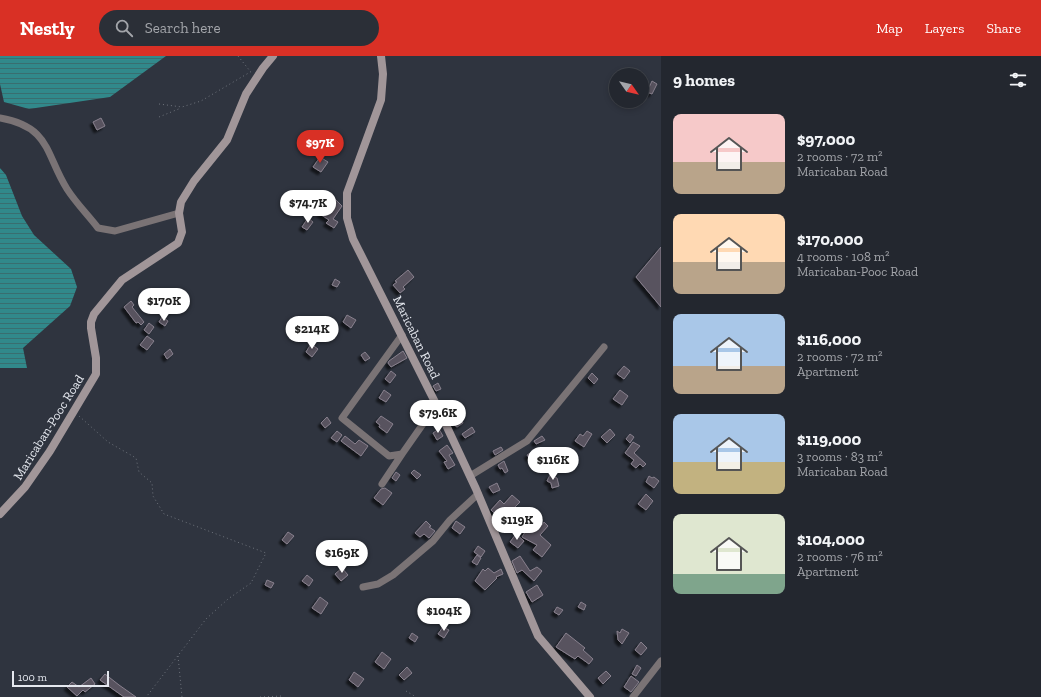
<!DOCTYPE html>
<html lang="en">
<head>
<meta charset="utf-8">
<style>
  :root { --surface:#23272f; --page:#2b2f37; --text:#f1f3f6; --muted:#a3a5aa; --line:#40444b; --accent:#d93025 }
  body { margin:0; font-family:"Zilla Slab",serif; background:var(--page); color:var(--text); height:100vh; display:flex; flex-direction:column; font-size:15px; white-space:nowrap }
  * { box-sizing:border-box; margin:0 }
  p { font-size:13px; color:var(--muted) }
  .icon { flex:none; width:22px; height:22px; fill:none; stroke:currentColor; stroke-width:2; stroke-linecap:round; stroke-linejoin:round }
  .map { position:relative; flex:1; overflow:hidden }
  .panel { display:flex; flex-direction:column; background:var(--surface); width:380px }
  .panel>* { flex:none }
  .needle { width:26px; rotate:124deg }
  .fabs { position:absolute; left:609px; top:12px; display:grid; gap:8px }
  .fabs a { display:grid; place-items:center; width:40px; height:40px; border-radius:50%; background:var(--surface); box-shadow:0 2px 6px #0003,0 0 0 1px var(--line); font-size:20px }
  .scale { position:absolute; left:12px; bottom:10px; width:97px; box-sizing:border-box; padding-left:4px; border:2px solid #e5e8ef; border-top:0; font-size:11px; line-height:14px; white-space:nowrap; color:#e5e8ef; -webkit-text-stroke:3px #2f343f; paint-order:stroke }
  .price { position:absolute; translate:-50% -34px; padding:0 9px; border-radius:14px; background:#fff; color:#222; font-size:13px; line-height:26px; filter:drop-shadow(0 1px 2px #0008) }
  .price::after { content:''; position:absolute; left:50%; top:24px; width:12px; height:9px; margin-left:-6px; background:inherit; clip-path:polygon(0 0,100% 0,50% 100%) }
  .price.current { background:var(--accent); color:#fff }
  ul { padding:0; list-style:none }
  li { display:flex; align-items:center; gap:12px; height:100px; padding:0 12px }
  li span { display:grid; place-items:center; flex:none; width:112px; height:80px; border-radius:8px; color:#555 }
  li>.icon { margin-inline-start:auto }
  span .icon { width:48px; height:48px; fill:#fffc; stroke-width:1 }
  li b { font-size:17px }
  h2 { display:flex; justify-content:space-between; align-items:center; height:48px; padding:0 12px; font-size:17px }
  header { display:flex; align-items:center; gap:24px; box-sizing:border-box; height:56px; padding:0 20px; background:var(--accent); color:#fff }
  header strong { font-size:19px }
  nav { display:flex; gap:22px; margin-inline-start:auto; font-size:14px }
  .search { width:280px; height:36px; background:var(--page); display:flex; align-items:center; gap:10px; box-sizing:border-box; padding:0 14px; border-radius:22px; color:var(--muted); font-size:15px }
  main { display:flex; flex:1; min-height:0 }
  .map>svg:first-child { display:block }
  .water { fill:url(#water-rules) }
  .building { fill:#59525e; stroke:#88818e; filter:url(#shadow) }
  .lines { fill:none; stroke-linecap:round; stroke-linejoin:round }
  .path { stroke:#6f747d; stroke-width:1; stroke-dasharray:1 3; stroke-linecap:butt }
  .street { stroke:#7a7375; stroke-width:7 }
  .secondary { stroke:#a19699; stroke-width:8 }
  .labels { text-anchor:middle; stroke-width:3; stroke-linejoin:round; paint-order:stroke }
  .street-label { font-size:13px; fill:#e5e8ef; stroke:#2f343f }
</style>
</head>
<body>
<header>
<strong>Nestly</strong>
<div class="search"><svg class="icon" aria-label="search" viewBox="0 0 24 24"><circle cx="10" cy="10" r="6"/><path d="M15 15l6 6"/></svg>Search here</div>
<nav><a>Map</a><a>Layers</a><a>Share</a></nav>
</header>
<main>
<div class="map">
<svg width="661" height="641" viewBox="0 0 661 641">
  <defs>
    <pattern id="water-rules" width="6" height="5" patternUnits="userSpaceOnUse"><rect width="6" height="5" fill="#31898b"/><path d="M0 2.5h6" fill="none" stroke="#396e70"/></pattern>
    <filter id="shadow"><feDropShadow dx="-3" dy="3" stdDeviation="1" flood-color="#0009"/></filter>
  </defs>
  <rect width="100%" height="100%" fill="#2f343f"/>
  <path class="water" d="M0 0H166L110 41 29 53 4 46 0 28Z
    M0 112 6 119 22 160 34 179 71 213 77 231 70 250 23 292 27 312H0Z"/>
  <path class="building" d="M652 25 657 28 652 38 647 36Z
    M101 62 105 70 97 74 93 66Z
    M320 101 328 106 321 116 313 111Z
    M335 143 342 150 333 163 338 166 334 172 326 167 329 164 320 158 325 151 328 153Z
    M308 162 313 166 307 174 302 171Z
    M661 191V251L636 221Z
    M408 214 414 221 403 231 405 233 400 237 393 229 397 226 395 225Z
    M335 223 340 226 337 231 332 229Z
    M131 245 134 249 132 251 144 266 141 269 138 266 136 267 124 251Z
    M347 259 356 264 351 272 343 266Z
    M162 261 168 265 165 270 159 266Z
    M149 267 154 271 149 278 144 274Z
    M147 280 154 285 147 294 140 289Z
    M311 288 318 293 312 301 306 296Z
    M170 293 173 298 167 303 164 298Z
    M403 295 407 302 391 311 388 307 389 305Z
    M365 296 370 302 365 305 361 299Z
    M624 310 630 315 624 323 617 318Z
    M391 315 396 319 390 327 385 323Z
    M592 317 598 323 594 328 588 322Z
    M438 327 441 333 436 335 433 330Z
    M384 334 391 339 386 346 379 342Z
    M620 334 628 340 622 349 613 343Z
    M459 358 463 367 457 371 453 368 451 362Z
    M381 360 393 368 387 377 379 371 380 369 376 366Z
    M327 361 331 367 325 372 321 367Z
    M472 371 475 376 465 382 462 378Z
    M439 373 443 380 437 384 433 377Z
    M610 373 615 379 607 387 601 381Z
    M337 375 342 379 337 386 331 382Z
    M587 375 592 378 584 391 575 385 580 378 583 380Z
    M630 378 634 381 630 387 626 383Z
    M345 380 355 388 359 384 368 390 361 400 341 385Z
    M542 380 545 384 536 388 534 385Z
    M633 386 640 390 634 397 646 408 643 411 640 408 636 412 631 408 634 404 625 397Z
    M447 389 453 397 449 399 455 409 448 413 444 406 447 405 439 395Z
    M501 391 503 394 495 399 493 395Z
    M535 394 538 401 534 403 533 401 530 403 527 399Z
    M504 405 508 415 505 417 502 412 500 413 498 409Z
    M414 414 421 419 417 423 411 417Z
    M396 416 400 419 396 425 392 422Z
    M550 419 557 422 559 430 552 432 551 427 547 425Z
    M649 420 652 422 654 421 659 425 654 432 646 426Z
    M497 427 500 434 493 437 489 431Z
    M385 432 392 437 383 449 374 442 381 433Z
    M646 438 653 445 646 454 638 448Z
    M512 439 520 446 511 455 518 461 509 471 491 454 500 444 504 448Z
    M426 465 431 470 429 471 435 475 429 482 424 478 420 481 415 477Z
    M456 465 465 471 460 478 452 472Z
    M544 466 548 470 540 479 551 489 542 501 533 494 537 489 522 481 527 473 532 476 540 467 542 469Z
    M288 476 294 480 287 488 282 484Z
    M516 478 524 485 518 492 510 486Z
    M478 490 485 495 481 501 474 496Z
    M477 499 481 502 477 509 472 506Z
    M520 500 530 515 537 511 542 515 534 525 522 514 517 517 512 505Z
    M342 512 348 519 341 525 335 518Z
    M488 512 494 517 501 513 503 518 496 521 497 522 485 534 475 525 483 513 485 515Z
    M307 519 313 524 309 530 302 525Z
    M267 524 274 527 271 532 265 529Z
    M537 529 543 539 532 546 526 536Z
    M320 541 328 547 321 558 312 552Z
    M581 546 586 549 584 554 578 551Z
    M557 551 563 554 559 559 554 556Z
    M447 556 453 561 449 566 443 561Z
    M443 571 449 574 444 582 438 578Z
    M622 573 629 577 622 588 618 584 617 575 620 577Z
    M412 577 418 581 415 586 409 582Z
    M566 577 585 592 583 594 593 603 589 608 578 600 575 603 556 591Z
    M641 586 647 592 641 599 635 594Z
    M382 596 391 603 384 613 375 606Z
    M637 609 641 612 636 620 632 618Z
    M407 611 412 617 404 624 399 619Z
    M606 615 611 620 603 628 598 622Z
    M354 616 364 623 358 631 349 624Z
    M105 618 119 629 136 641H124L100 624Z
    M631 620 639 626 631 636 624 631Z
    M91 622 95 628 85 636 83 634 77 640 67 631 72 626 79 631Z"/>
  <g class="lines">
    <path class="path" d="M238 0 250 15
      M159 48 182 51 201 45 252 15
      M159 61 181 52
      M79 360 108 386 136 402 139 416 152 427 153 440 164 458 266 497 251 527 228 543 206 563 147 640
      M178 600 182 641
      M406 635 416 641
      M260 641 282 640"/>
    <path class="street" d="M0 62C51 71 45 98 67 133 76 147 88 159 98 172L115 175 179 157
      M402 279 342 362 389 400 402 398 437 348
      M470 420 527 385 604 291
      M382 428 402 398
      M363 531 378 528 393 519 433 485 450 464 478 438
      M633 641 661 605"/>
    <path class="secondary" d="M381 0 383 18 381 44 347 137V162L353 183 439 354 476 433 538 580 590 641
      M0 458 25 431 50 395 96 318V302L91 272V266L94 258 122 224 178 187 182 176 179 157 181 146 194 125 227 84 246 38 263 12 273 0"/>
  </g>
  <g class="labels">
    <g class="street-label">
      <text transform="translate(417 281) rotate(64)" y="5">Maricaban Road</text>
      <text transform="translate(48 371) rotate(-58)" y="5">Maricaban-Pooc Road</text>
    </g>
  </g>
</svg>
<div class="fabs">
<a><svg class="needle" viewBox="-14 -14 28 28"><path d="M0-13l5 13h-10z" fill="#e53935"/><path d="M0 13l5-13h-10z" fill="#a3a5aa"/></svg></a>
</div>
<div class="scale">100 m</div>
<b class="price current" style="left:320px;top:108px">$97K</b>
<b class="price" style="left:308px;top:168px">$74.7K</b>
<b class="price" style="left:164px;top:266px">$170K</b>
<b class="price" style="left:312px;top:294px">$214K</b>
<b class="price" style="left:438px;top:378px">$79.6K</b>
<b class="price" style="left:553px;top:425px">$116K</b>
<b class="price" style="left:517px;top:485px">$119K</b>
<b class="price" style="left:342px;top:518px">$169K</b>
<b class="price" style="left:444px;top:576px">$104K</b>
</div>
<section class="panel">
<h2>9 homes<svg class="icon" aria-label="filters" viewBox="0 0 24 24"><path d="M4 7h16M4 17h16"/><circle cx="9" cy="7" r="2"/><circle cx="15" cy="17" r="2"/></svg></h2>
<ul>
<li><span style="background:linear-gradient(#f6c9c9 60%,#b9a48a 0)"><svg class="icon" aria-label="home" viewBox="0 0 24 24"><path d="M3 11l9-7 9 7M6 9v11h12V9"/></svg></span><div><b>$97,000</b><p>2 rooms · 72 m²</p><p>Maricaban Road</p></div></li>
<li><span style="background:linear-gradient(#ffd9b3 60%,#b9a48a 0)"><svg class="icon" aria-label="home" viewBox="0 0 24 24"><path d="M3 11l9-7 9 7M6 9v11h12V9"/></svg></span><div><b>$170,000</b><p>4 rooms · 108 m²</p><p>Maricaban-Pooc Road</p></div></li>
<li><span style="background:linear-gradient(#a9c7e8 65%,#b9a48a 0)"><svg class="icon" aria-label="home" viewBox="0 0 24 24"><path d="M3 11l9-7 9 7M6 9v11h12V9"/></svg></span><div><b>$116,000</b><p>2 rooms · 72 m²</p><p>Apartment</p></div></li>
<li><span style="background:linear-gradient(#a9c7e8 60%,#c2b280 0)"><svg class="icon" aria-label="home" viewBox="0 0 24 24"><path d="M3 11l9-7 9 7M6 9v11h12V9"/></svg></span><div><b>$119,000</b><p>3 rooms · 83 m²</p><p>Maricaban Road</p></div></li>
<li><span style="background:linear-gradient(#dfe7d0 75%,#7fa58c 0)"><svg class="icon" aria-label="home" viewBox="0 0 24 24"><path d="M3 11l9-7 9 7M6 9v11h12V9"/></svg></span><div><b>$104,000</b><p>2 rooms · 76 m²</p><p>Apartment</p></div></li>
</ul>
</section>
</main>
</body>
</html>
